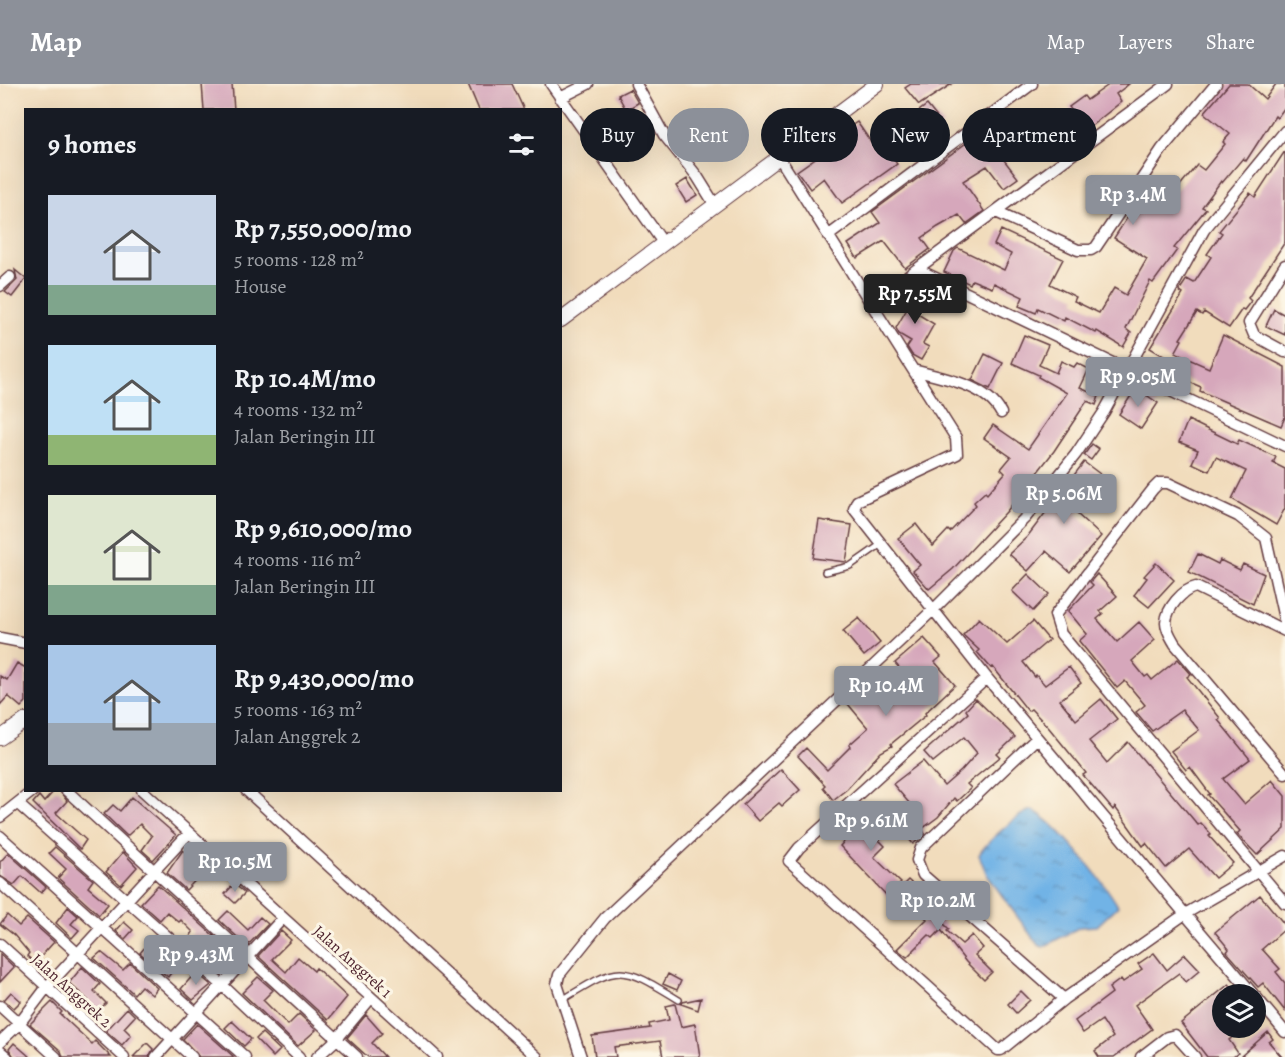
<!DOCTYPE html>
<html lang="en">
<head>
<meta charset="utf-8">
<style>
  :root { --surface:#171b24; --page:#20242c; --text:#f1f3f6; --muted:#9ea1a6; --accent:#8c9099 }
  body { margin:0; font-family:Alegreya,serif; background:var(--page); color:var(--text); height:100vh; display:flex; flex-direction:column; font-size:22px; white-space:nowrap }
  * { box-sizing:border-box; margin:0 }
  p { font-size:20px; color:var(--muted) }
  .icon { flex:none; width:33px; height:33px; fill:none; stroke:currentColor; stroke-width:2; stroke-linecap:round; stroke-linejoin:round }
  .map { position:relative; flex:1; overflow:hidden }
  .details { position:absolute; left:24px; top:24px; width:538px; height:684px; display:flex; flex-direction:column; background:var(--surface); border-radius:0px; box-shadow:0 6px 24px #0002 }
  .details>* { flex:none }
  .hud { position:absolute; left:580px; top:24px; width:570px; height:54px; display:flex; gap:12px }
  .tools { position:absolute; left:1212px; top:900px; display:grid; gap:12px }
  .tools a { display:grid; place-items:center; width:54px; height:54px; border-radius:50%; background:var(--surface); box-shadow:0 6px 24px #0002; font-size:30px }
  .price { position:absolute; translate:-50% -51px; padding:0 14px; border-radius:6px; background:var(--accent); color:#fff; font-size:20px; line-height:39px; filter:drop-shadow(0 2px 3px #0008) }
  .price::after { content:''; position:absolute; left:50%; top:36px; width:18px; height:14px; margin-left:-9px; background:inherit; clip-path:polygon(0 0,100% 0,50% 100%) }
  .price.on { background:#222; color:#fff }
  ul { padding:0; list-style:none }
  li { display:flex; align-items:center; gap:18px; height:150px; padding:0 24px }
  li span { display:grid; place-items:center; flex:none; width:168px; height:120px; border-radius:0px; color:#555 }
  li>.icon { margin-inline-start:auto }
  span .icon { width:72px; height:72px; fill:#fffc; stroke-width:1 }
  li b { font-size:26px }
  h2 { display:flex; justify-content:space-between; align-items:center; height:72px; padding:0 24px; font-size:26px }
  .tag { padding:0 21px; border-radius:27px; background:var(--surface); box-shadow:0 6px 24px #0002; font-size:21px; line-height:54px }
  .tag.on { background:var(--accent); color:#fff }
  header { display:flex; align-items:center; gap:36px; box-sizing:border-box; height:84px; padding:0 30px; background:var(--accent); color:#fff }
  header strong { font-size:28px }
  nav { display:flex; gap:33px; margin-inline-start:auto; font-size:21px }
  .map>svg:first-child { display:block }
  .water { fill:url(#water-ripples); stroke:#5e6988; stroke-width:1.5 }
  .building { fill:#d6a7bb }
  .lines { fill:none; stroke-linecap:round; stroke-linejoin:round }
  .service-casing { stroke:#633b41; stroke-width:8 }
  .minor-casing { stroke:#633b41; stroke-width:13 }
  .tertiary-casing { stroke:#633b41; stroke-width:16 }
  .service { stroke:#fff; stroke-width:5 }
  .minor { stroke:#fff; stroke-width:10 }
  .tertiary { stroke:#fff; stroke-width:14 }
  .labels { text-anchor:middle; stroke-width:6; stroke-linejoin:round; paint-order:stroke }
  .street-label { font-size:16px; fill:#4a1f2b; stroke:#fcf5e5 }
</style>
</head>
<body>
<header>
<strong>Map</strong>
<nav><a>Map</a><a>Layers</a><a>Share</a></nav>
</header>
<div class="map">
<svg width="1285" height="973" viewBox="0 0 1285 973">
  <defs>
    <pattern id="water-ripples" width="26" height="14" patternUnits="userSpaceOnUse" patternTransform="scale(1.5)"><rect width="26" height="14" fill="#71b3e6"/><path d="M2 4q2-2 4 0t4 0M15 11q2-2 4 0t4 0" fill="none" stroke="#5f91bb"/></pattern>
  </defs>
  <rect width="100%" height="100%" fill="#fcf5e5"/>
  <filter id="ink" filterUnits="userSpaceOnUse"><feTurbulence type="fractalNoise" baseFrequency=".0167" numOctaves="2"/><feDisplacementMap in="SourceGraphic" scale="12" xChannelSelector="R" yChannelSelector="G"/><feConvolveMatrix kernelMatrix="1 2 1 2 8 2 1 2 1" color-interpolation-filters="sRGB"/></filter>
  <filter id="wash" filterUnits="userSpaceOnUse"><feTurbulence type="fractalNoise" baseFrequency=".008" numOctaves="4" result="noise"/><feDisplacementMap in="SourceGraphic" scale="24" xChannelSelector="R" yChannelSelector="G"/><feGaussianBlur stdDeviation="1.35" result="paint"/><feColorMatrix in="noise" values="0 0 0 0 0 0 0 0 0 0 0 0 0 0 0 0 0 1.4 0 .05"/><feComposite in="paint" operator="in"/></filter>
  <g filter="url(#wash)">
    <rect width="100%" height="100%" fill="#f1dcbc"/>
    <path class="water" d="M1032 726C1056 737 1104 798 1118 822L1097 842 1080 843 1043 863 1038 861 987 791 979 771C985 760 1019 728 1032 726Z"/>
    <g id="blocks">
      <path class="building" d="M202 0H232L234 26H204Z
        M468 0H512L524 26H479Z
        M911 0H952L919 21 905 4Z
        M1110 0H1129L1116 10 1121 18 1086 46 1069 23 1084 12 1087 16Z
        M1229 0H1248L1265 15 1276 0H1285V23L1277 34 1275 32 1246 77 1243 74 1222 99 1221 97 1202 123 1206 125 1174 164 1177 166 1153 199 1150 197 1126 245 1131 249 1123 263 1097 247 1096 249 1065 233 1064 237 1038 224 1036 229 1019 222 1023 213 994 199 992 204 972 196 970 200 944 188 954 167 958 164 1004 186 1011 170 994 161 1001 146 1063 175 1050 200 1076 213 1074 217 1099 229 1114 204 1126 211 1147 175 1114 154 1140 114 1159 127 1197 81 1204 86 1225 60 1223 58 1230 50 1204 29Z
        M630 5 638 19 626 26 618 11Z
        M927 21 943 41 935 48 919 27Z
        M1010 27 1023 46 1002 61 1003 63 997 67 1018 94 1004 104 987 82 963 97 984 127 966 140 959 131 938 143 922 154 930 165 905 184 884 157 857 174 848 160 880 139 872 128Z
        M857 38 875 64 882 59 897 80 842 119 824 94 810 105 797 87 848 51 845 46Z
        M1285 67V158L1248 214 1251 217 1244 226 1242 225 1229 244 1204 228 1202 231 1197 228 1180 255 1182 256 1175 269 1209 284 1223 251 1285 283V333L1281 342 1200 307 1201 303 1180 294 1184 284 1150 264 1183 210 1179 207 1187 195 1194 199 1211 173 1207 170 1222 149 1219 147 1250 109 1255 113Z
        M687 95 697 111 686 118 676 102Z
        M15 186 26 195 12 213 5 208 17 196Z
        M911 203 925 210 916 229 934 240 923 260 929 263 921 276 912 271 907 263 911 257 899 250 896 244 908 223 903 220Z
        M1274 225 1285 231V251L1266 242Z
        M1024 251 1048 261 1039 281 1056 289 1061 277 1074 283 1077 279 1089 285 1080 304 1099 312 1096 321 1087 317 1054 367 1007 427 953 485 929 505 913 487 920 481 898 454 916 440 933 462 948 446 950 448 976 421 974 418 985 408 987 410 1005 389 1001 385 1011 373 984 354 993 341 1028 365 1067 309 1038 293 1039 291 1012 279Z
        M985 270 1003 279 990 305 972 296Z
        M1136 304 1158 319 1141 345 1119 330Z
        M1188 336 1237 360 1239 356 1276 373 1273 379 1285 385V424L1276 441 1232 415 1246 387 1216 373 1209 387 1192 379 1198 366 1179 358Z
        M1092 360 1099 365 1091 376 1084 371Z
        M1084 378 1108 396 1077 430 1101 452 1070 488 1046 467 1028 487 1009 470 1027 453Z
        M819 436 852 441 846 478 813 474Z
        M1198 470 1218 480 1220 476 1240 486 1243 480 1264 490 1253 520 1189 488Z
        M1156 479 1174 496 1149 523 1134 511 1147 494 1144 492Z
        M1028 490 1049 510 1033 527 1012 507Z
        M1097 490 1117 512 1100 527 1103 530 1097 535 1117 558 1139 538 1155 556 1132 577 1145 593 1148 591 1152 596 1178 575 1191 590 1187 593 1220 634 1218 636 1250 675 1223 695 1244 720 1272 696 1285 712V745L1257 771 1237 750 1240 747 1208 711 1210 710 1190 683 1186 686 1171 667 1199 646 1182 626 1152 647 1136 628 1145 621 1125 597 1117 604 1079 557 1087 550 1068 527 1093 501 1090 498Z
        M859 534 880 559 864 572 843 547Z
        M979 534 1007 560 1033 537 1049 556 1023 578 1035 593 1036 591 1045 601 1069 583 1081 599 1060 616 1076 636 1101 615 1117 635 1089 657 1107 679 1128 658 1198 741 1201 739 1211 750 1209 752 1233 779 1215 794 1189 765 1166 784 1146 759 1143 762 1115 723 1113 726 1083 691 1086 689 1049 644 1031 625 1028 627 993 583 991 584 977 568 979 566 963 551Z
        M924 554 941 573 935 578 955 601 925 629 926 631 891 660 892 662 881 668 847 705 833 716 823 703 825 701 798 672 806 664 827 686 850 663 849 661 868 644 848 620 873 598 885 613 908 594 895 579Z
        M17 579 26 584V618L21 623 8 612 0 621V592L7 596Z
        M976 615 1015 653 997 670 1000 673 967 700 971 704 957 717 954 714 938 733 922 745 925 750 913 760 895 737 909 725 907 722 910 720 893 700 923 677 944 702 961 687 977 669 964 653 933 678 924 668 968 629 966 626Z
        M781 685 800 706 782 722 779 719 758 737 743 720Z
        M55 706H59L67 717 56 729 86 756 80 765 33 719 39 712 44 718Z
        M132 713 176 751 153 776 142 766 152 752 140 740 127 752 104 730 113 721 120 727Z
        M872 727 889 747 879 756 885 762 874 773 901 799 888 813 840 762Z
        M55 763 93 796 88 803 108 820 99 831 58 794 66 785 49 769Z
        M183 766 197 778 201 773 210 781 186 806 167 789Z
        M123 768 137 783 121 801 106 788Z
        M8 769 46 803 41 809 22 792 14 801 0 792V778Z
        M908 796 920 807 917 810 936 824 932 828 949 845 947 847 962 860 972 851 983 864 975 871 992 888 984 896 966 878 941 846 933 854 929 851 907 873 897 865 927 835 897 807Z
        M234 800 245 809 235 819 225 810Z
        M158 801 237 873 221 890 186 859 193 848 181 836 179 838 167 828 160 836 141 819Z
        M1260 811 1285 841V845L1262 865 1280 885 1276 888 1285 899V927L1263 899 1258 903 1227 868 1229 865 1215 848Z
        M68 823 78 832 71 840 79 846 72 854 56 839Z
        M228 827 248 846 260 833 268 840 247 862 219 836Z
        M7 831 19 842 27 834 54 858 35 879 27 872 29 869 14 851 0 840Z
        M124 838 133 846 125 855 116 847Z
        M281 847 291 856 272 875 286 888 298 873 314 887 316 884 347 913 328 936 258 872Z
        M146 862 173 886 168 893 140 869Z
        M101 868 123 886 130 879 157 904 152 911 141 902 134 910 94 874Z
        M1154 869 1167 886 1185 870 1200 886 1186 898 1179 889 1135 921 1152 945 1114 973H1099L1095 967 1113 953 1102 936 1083 949 1075 937 1112 909 1109 904 1121 895 1123 898 1142 885 1138 880Z
        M0 870 14 883 0 898Z
        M82 883 100 900 94 907 106 919 92 934 81 924 88 916 69 899Z
        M196 888 211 901 193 916 181 905Z
        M668 890 681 897 677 906 663 900Z
        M258 893 273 906 263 916 288 941 299 930 316 946 298 962 242 909Z
        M1229 900 1238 910H1222V944H1244L1229 956 1238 969 1233 973H1207L1181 939Z
        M1021 907 1030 916 1016 929 1008 920Z
        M11 908 21 917 14 924 4 916Z
        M701 914 698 926 681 920 683 918Z
        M52 918 62 928 60 930 92 960 95 957 111 973H63L61 967 30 940Z
        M675 920 681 943 695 940 700 973H663L660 957 614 963 616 973H595L592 952 650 944 649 940 669 936 666 922Z
        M127 924 135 932 124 944 131 951 122 961 106 947Z
        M366 931 382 949 372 959 385 973H368L347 954Z
        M232 937 251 955 244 962 225 944Z
        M197 940 234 973H199L183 955Z
        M1268 948 1273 955 1269 958 1282 973H1240Z
        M262 949 280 966 273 973 256 955Z
        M14 959 30 973H14L9 965Z
        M147 959 153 965 149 973H133Z"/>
    </g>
  </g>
  <g filter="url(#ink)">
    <use href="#blocks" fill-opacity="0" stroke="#633b41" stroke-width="1.5"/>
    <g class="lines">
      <g class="service-casing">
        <path id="service" d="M825 488 850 482 880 461
          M562 916C621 880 620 880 679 916"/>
      </g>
      <g class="minor-casing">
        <path id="minor" d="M551 0 664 160
          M636 0 664 51 697 92 715 121
          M560 14 588 0
          M779 73 872 221 917 185 1285 362
          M996 128 1078 166H1091L1096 163 1162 65 1216 0
          M828 152 1032 0
          M1285 181 1249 239 1254 251 1285 268
          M917 185 1168 0
          M0 202 10 193
          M872 221 956 354 957 370 857 417 854 425 987 594 1185 830 1064 915 923 791 917 776 921 764 1037 654
          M913 286C942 294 986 300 1001 329
          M1285 539 1266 454 1238 432 1168 399H1159L1153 405 1055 531 1061 550 1285 819
          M1285 547 1196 503C1182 506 1167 524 1166 538 1166 546 1171 553 1175 560L1285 690
          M0 554 26 559
          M987 594 799 764 789 777 998 966H1001L1064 915
          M66 706 357 973
          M142 706 437 973
          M246 706 537 973
          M18 720 221 900 299 973
          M0 733 34 706
          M0 752 245 973
          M0 799 192 973
          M0 860 124 973
          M1253 910 1185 830 1285 772
          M1256 913 1285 948
          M0 922 56 973
          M0 958 19 940 47 903 189 749
          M0 967 7 973
          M156 973 283 834
          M317 973 336 956 371 914
          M581 973 557 900 559 891 605 834 933 526 1026 433 1076 370 1104 328 1204 146 1285 47
          M1141 973 1167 953 1175 951 1195 973"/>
      </g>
      <g class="tertiary-casing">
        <path id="tertiary" d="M561 236 877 0
          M0 654 26 636"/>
      </g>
      <use href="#service" class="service"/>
      <use href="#minor" class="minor"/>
      <use href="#tertiary" class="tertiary"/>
    </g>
  </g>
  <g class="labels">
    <g class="street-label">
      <text transform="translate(353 877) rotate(42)" y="6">Jalan Anggrek 1</text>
      <text transform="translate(72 906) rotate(42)" y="6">Jalan Anggrek 2</text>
    </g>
  </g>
</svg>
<div class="tools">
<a><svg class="icon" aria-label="layers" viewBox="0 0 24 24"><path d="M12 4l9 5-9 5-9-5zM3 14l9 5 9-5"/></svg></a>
</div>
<b class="price" style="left:1133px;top:142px">Rp 3.4M</b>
<b class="price on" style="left:915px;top:241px">Rp 7.55M</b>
<b class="price" style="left:1138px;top:324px">Rp 9.05M</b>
<b class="price" style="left:1064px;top:441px">Rp 5.06M</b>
<b class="price" style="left:886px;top:633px">Rp 10.4M</b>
<b class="price" style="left:871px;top:768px">Rp 9.61M</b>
<b class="price" style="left:235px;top:809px">Rp 10.5M</b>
<b class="price" style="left:938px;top:848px">Rp 10.2M</b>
<b class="price" style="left:196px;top:902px">Rp 9.43M</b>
<div class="hud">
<a class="tag">Buy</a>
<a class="tag on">Rent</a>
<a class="tag">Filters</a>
<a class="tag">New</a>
<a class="tag">Apartment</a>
</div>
<section class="details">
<h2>9 homes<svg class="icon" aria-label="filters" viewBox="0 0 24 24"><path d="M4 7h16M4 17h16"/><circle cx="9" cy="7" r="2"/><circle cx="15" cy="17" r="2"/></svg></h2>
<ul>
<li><span style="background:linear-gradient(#c9d6e8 75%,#7fa58c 0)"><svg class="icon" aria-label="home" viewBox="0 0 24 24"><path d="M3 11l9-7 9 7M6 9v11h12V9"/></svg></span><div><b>Rp 7,550,000/mo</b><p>5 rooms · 128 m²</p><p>House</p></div></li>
<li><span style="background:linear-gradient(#bfe0f5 75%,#8fb573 0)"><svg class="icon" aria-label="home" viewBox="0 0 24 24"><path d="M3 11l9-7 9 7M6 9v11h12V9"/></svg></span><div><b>Rp 10.4M/mo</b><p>4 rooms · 132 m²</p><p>Jalan Beringin III</p></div></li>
<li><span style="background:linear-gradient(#dfe7d0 75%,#7fa58c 0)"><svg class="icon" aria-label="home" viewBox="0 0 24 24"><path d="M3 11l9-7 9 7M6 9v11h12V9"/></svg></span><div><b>Rp 9,610,000/mo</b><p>4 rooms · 116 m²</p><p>Jalan Beringin III</p></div></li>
<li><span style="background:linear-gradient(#a9c7e8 65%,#9aa5b1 0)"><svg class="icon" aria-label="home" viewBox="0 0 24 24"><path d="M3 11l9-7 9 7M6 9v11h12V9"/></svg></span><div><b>Rp 9,430,000/mo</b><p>5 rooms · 163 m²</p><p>Jalan Anggrek 2</p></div></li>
</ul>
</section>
</div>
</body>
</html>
